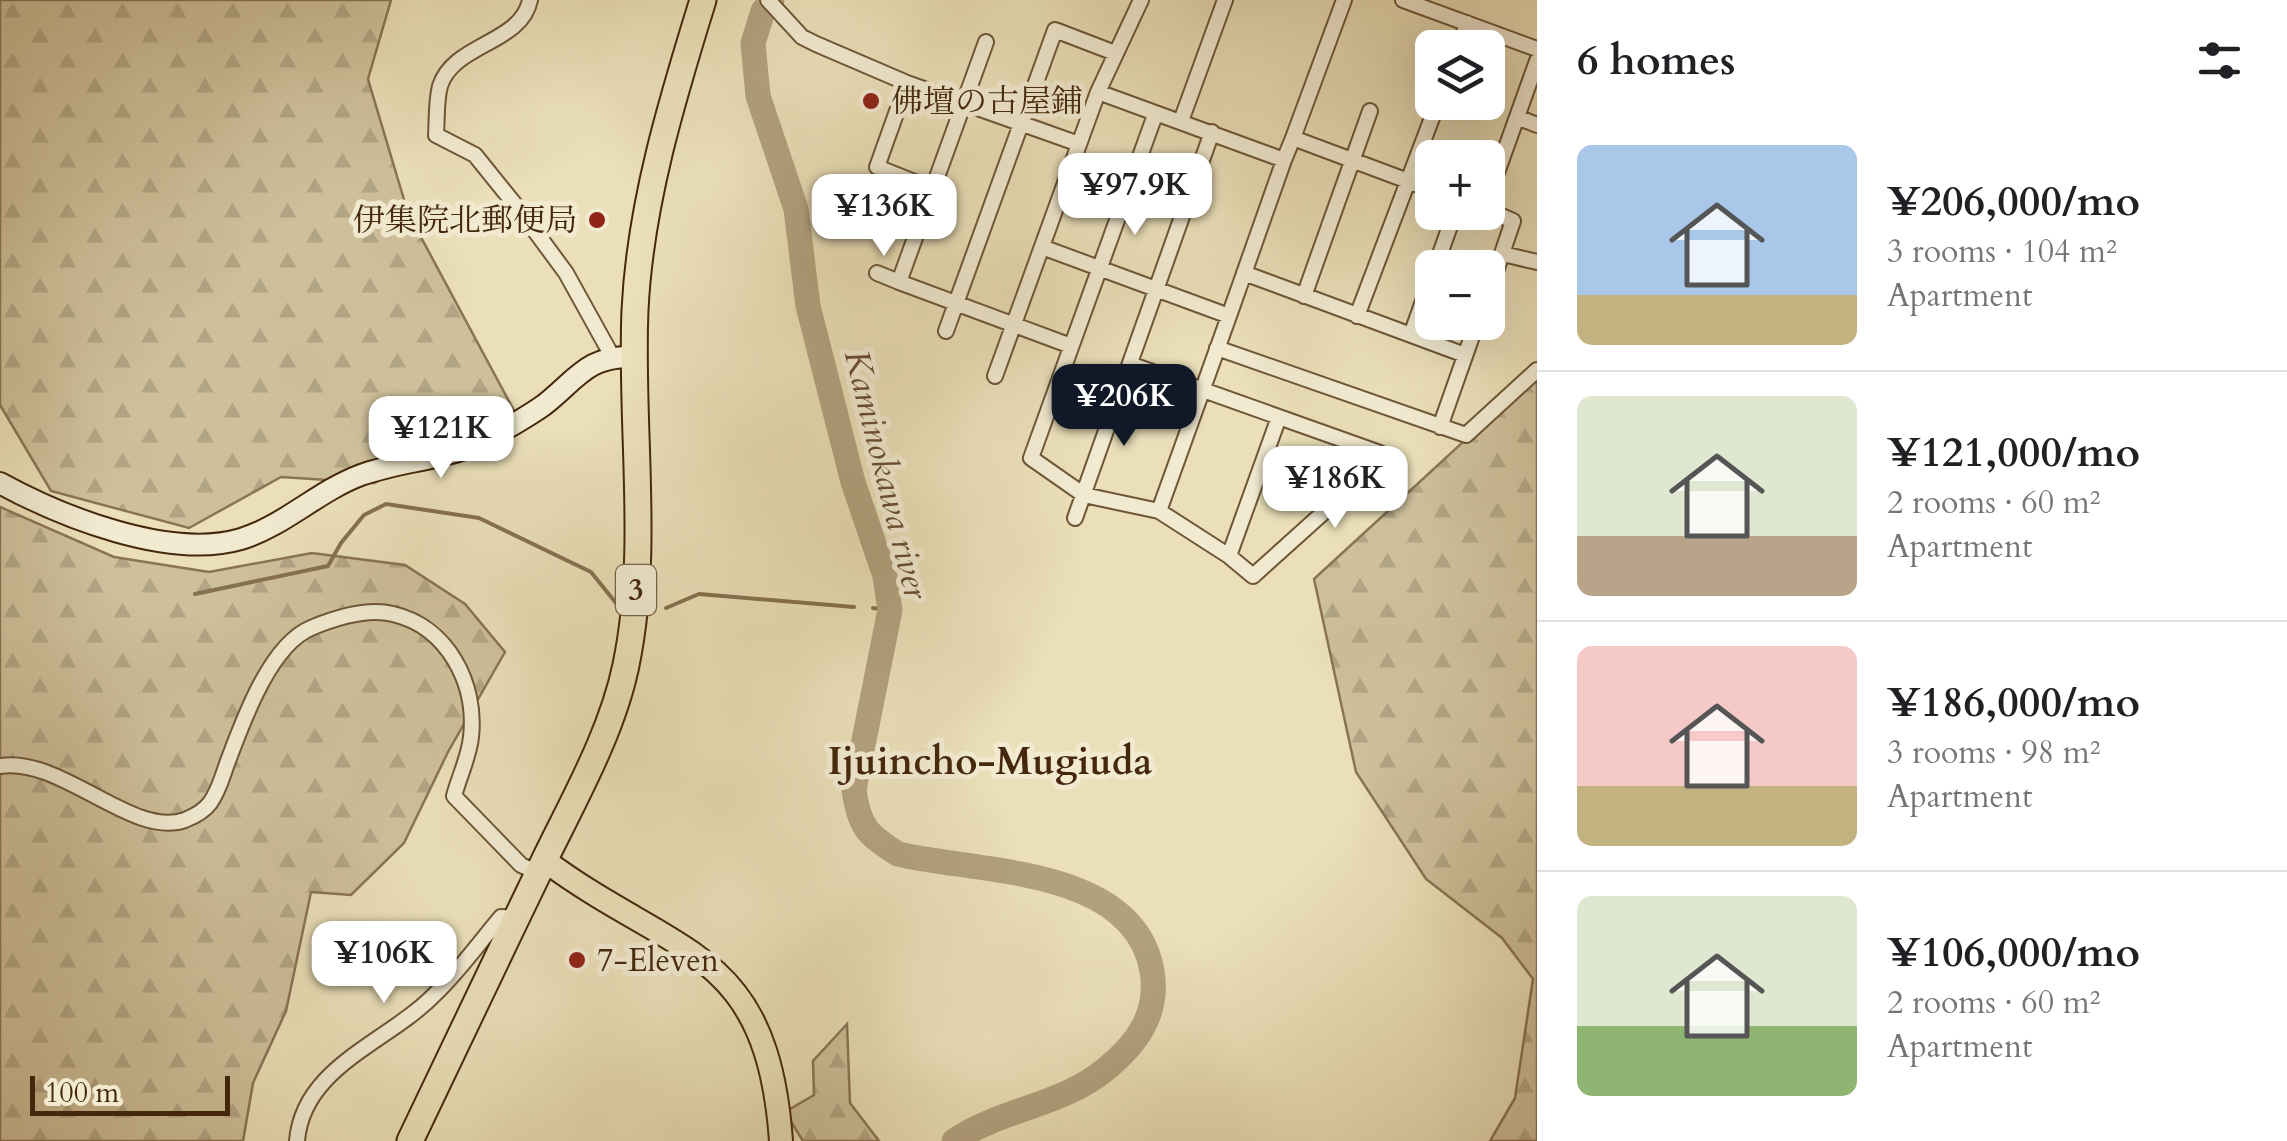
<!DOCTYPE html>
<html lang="en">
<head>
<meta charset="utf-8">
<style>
  :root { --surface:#fff; --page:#f6f6f6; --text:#202124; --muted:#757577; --line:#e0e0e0; --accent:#111827 }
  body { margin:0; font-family:Cardo,"Noto Serif JP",serif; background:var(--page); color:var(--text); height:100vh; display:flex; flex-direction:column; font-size:38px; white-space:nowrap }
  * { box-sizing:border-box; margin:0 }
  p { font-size:32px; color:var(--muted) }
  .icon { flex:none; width:55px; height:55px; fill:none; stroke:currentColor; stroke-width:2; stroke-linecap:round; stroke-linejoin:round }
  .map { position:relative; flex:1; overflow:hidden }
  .panel { display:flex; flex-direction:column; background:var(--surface); width:750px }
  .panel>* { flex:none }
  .tools { position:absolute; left:1415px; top:30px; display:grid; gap:20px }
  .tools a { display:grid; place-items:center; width:90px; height:90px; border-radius:15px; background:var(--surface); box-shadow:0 10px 40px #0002; font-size:50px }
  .scale { position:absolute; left:30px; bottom:25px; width:200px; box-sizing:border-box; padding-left:10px; border:5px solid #45280c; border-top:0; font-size:28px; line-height:35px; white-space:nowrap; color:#45280c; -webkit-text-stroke:8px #f1ead1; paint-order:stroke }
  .price { position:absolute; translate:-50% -85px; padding:0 22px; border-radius:20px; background:#fff; color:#222; font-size:32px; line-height:65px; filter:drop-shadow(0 2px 5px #0008) }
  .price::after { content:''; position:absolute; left:50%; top:60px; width:30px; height:22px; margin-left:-15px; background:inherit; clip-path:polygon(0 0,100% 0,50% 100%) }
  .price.active { background:var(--accent); color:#fff }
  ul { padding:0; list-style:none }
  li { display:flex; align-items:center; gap:30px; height:250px; padding:0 40px }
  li+li { border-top:2px solid var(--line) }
  li span { display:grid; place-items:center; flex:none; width:280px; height:200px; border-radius:15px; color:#555 }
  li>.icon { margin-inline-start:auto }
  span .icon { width:120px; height:120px; fill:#fffc; stroke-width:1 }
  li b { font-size:42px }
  h2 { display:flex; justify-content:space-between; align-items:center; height:120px; padding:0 40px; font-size:42px }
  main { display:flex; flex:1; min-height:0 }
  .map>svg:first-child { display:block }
  .forest { fill:url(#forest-firs); stroke:#8a7454; stroke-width:2.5 }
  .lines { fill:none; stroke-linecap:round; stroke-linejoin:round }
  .stream { stroke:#867150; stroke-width:4 }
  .river { stroke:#b2a17e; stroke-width:25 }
  .street-casing { stroke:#6e5637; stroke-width:18 }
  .secondary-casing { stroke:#45280c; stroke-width:24 }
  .primary-casing { stroke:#45280c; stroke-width:26 }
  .highway-casing { stroke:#45280c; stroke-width:29 }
  .street { stroke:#f1ead1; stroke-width:14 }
  .secondary { stroke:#f1ead1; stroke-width:20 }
  .primary { stroke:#eadfb8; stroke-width:22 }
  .highway { stroke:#eadfb8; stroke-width:25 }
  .poi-dot { fill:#8f2418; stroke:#f1ead1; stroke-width:4 }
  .labels { text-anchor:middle; stroke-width:10; stroke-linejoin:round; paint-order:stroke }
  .shield { fill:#f1ead1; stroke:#796247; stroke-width:2.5 }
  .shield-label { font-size:30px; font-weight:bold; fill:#45280c }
  .poi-label { font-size:32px; fill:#45280c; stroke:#f1ead1; text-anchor:start }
  .water-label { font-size:35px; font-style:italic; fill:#664c2e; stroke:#f1ead1 }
  .quarter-label { font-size:38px; font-weight:bold; fill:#45280c; stroke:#f1ead1 }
</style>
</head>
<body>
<main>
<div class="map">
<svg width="1537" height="1141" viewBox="0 0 1537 1141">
  <defs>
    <pattern id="forest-firs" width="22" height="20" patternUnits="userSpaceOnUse" patternTransform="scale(2.5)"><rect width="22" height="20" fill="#cec09b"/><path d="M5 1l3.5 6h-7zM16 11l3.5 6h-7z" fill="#b2a584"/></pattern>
  </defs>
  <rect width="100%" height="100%" fill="#eadfb8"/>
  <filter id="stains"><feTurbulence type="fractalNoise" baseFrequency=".002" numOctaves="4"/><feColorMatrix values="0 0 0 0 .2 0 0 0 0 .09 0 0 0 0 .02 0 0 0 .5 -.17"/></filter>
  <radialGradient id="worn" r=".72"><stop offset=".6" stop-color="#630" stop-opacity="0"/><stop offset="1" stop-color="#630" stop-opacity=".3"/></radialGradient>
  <path class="forest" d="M0 0H391L368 79 408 213 518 418 374 483 281 477 189 528 51 491 0 405Z
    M1537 374V1141H1490L1515 1098 1533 979 1502 938 1426 879 1356 772 1314 579Z
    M0 507 114 557 209 572 312 553 405 565 465 604 505 652 448 752 404 843 351 895 311 892 286 1011 253 1083 243 1141H0Z
    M847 1024 850 1103 879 1141H803L785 1112 814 1095 813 1061Z"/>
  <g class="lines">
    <path class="stream" d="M195 594 328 566 341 543 364 515 386 504 479 518 591 572 620 608
      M666 608 699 594 854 607
      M873 608 890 610"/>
    <path class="river" d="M772 0 763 11 753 43 758 96 796 209 808 306 853 482 885 576 890 610 854 790C859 826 867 835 898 854 977 873 1134 866 1152 971 1159 1013 1138 1043 1106 1069 1062 1106 1000 1109 954 1141"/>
    <g class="street-casing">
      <path id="street" d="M530 0C521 44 454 43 440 86 436 101 437 120 436 135L475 155 521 212 566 273 612 356
        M768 0 802 37 816 44 907 83 1079 144
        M1403 0 1537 49
        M986 42 899 282 1071 346
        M1459 48 1467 23
        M907 83 877 167 932 189
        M1098 92 1284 160 1293 138 1432 190
        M1155 115 1031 458 1084 495 1159 511 1229 556 1253 576 1334 503 1355 444
        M1517 117 1537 125
        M1181 121 1225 0
        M1293 138 1344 0
        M1488 198 1537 61
        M1488 210 1513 221 1488 295
        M1042 247 1229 316 1159 511
        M1503 254 1537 262
        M1435 268 1455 212
        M877 273 899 282
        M1244 273 1465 355
        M1304 296 1370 111
        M1229 316 1284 160
        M1357 316 1438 102
        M946 331 1055 30 1115 53
        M1411 335 1432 276
        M1217 348 1466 435 1537 370
        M1130 364 1380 453
        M995 376 1098 92 1141 0
        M1440 427 1477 322
        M1075 518 1212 132
        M1229 556 1279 417
        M0 766C61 756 133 839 185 820 195 816 204 811 210 803 219 791 223 774 228 761 243 721 270 645 311 628 335 618 368 608 393 614 448 627 477 684 471 737 469 757 459 777 454 796L521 865 538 873
        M297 1141C303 1066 389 1042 435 994 459 971 479 943 501 917L517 918"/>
    </g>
    <g class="secondary-casing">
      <path id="secondary" d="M0 483C62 517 170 560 241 539 284 526 318 491 361 475 406 459 458 459 499 433 514 424 530 415 544 405 577 379 588 355 634 357"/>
    </g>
    <g class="primary-casing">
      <path id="primary" d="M544 860C676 958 767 946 781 1141"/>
    </g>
    <g class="highway-casing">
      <path id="highway" d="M410 1141C455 1047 499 954 544 861 574 799 612 733 626 665 650 549 630 428 635 310 640 205 672 100 703 0"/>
    </g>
    <use href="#street" class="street"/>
    <use href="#secondary" class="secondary"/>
    <use href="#primary" class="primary"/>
    <use href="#highway" class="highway"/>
  </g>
  <g class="poi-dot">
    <circle cx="871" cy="101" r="10"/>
    <circle cx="597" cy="220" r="10"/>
    <circle cx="577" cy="960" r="10"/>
  </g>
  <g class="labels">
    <rect class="shield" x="616" y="565" width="40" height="50" rx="8"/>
    <g class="shield-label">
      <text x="636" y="600">3</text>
    </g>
    <g class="poi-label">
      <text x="891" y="112">佛壇の古屋鋪</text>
      <text x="577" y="231" text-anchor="end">伊集院北郵便局</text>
      <text x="597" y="971">7-Eleven</text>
    </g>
    <g class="water-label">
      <text transform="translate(887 474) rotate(76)" y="12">Kaminokawa river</text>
    </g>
    <g class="quarter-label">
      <text x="990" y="774">Ijuincho-Mugiuda</text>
    </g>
  </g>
  <rect width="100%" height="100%" filter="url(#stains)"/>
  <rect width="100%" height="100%" fill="url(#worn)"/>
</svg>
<div class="tools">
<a><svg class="icon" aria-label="layers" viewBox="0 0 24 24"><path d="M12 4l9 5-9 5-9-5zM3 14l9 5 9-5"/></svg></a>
<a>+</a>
<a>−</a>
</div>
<div class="scale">100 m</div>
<b class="price" style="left:1135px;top:238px">¥97.9K</b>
<b class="price" style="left:884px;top:259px">¥136K</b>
<b class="price active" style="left:1124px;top:449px">¥206K</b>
<b class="price" style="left:441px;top:481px">¥121K</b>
<b class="price" style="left:1335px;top:531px">¥186K</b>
<b class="price" style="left:384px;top:1006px">¥106K</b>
</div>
<section class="panel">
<h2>6 homes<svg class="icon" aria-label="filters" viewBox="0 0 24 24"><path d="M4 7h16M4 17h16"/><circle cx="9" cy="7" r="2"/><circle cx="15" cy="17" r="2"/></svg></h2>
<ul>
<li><span style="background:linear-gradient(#a9c7e8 75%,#c2b280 0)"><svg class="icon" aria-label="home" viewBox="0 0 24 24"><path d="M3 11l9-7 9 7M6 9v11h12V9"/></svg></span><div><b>¥206,000/mo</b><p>3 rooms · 104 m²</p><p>Apartment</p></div></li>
<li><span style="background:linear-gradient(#dfe7d0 70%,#b9a48a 0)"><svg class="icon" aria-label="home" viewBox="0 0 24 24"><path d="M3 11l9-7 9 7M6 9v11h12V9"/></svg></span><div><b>¥121,000/mo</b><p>2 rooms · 60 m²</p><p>Apartment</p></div></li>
<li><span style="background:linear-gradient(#f6c9c9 70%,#c2b280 0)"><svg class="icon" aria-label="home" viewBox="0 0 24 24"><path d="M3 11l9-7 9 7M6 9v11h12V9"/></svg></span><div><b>¥186,000/mo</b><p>3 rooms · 98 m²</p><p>Apartment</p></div></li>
<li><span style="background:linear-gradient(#dfe7d0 65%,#8fb573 0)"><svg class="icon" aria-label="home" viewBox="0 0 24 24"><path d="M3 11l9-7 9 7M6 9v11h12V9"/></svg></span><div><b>¥106,000/mo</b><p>2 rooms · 60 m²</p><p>Apartment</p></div></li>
</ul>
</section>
</main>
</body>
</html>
